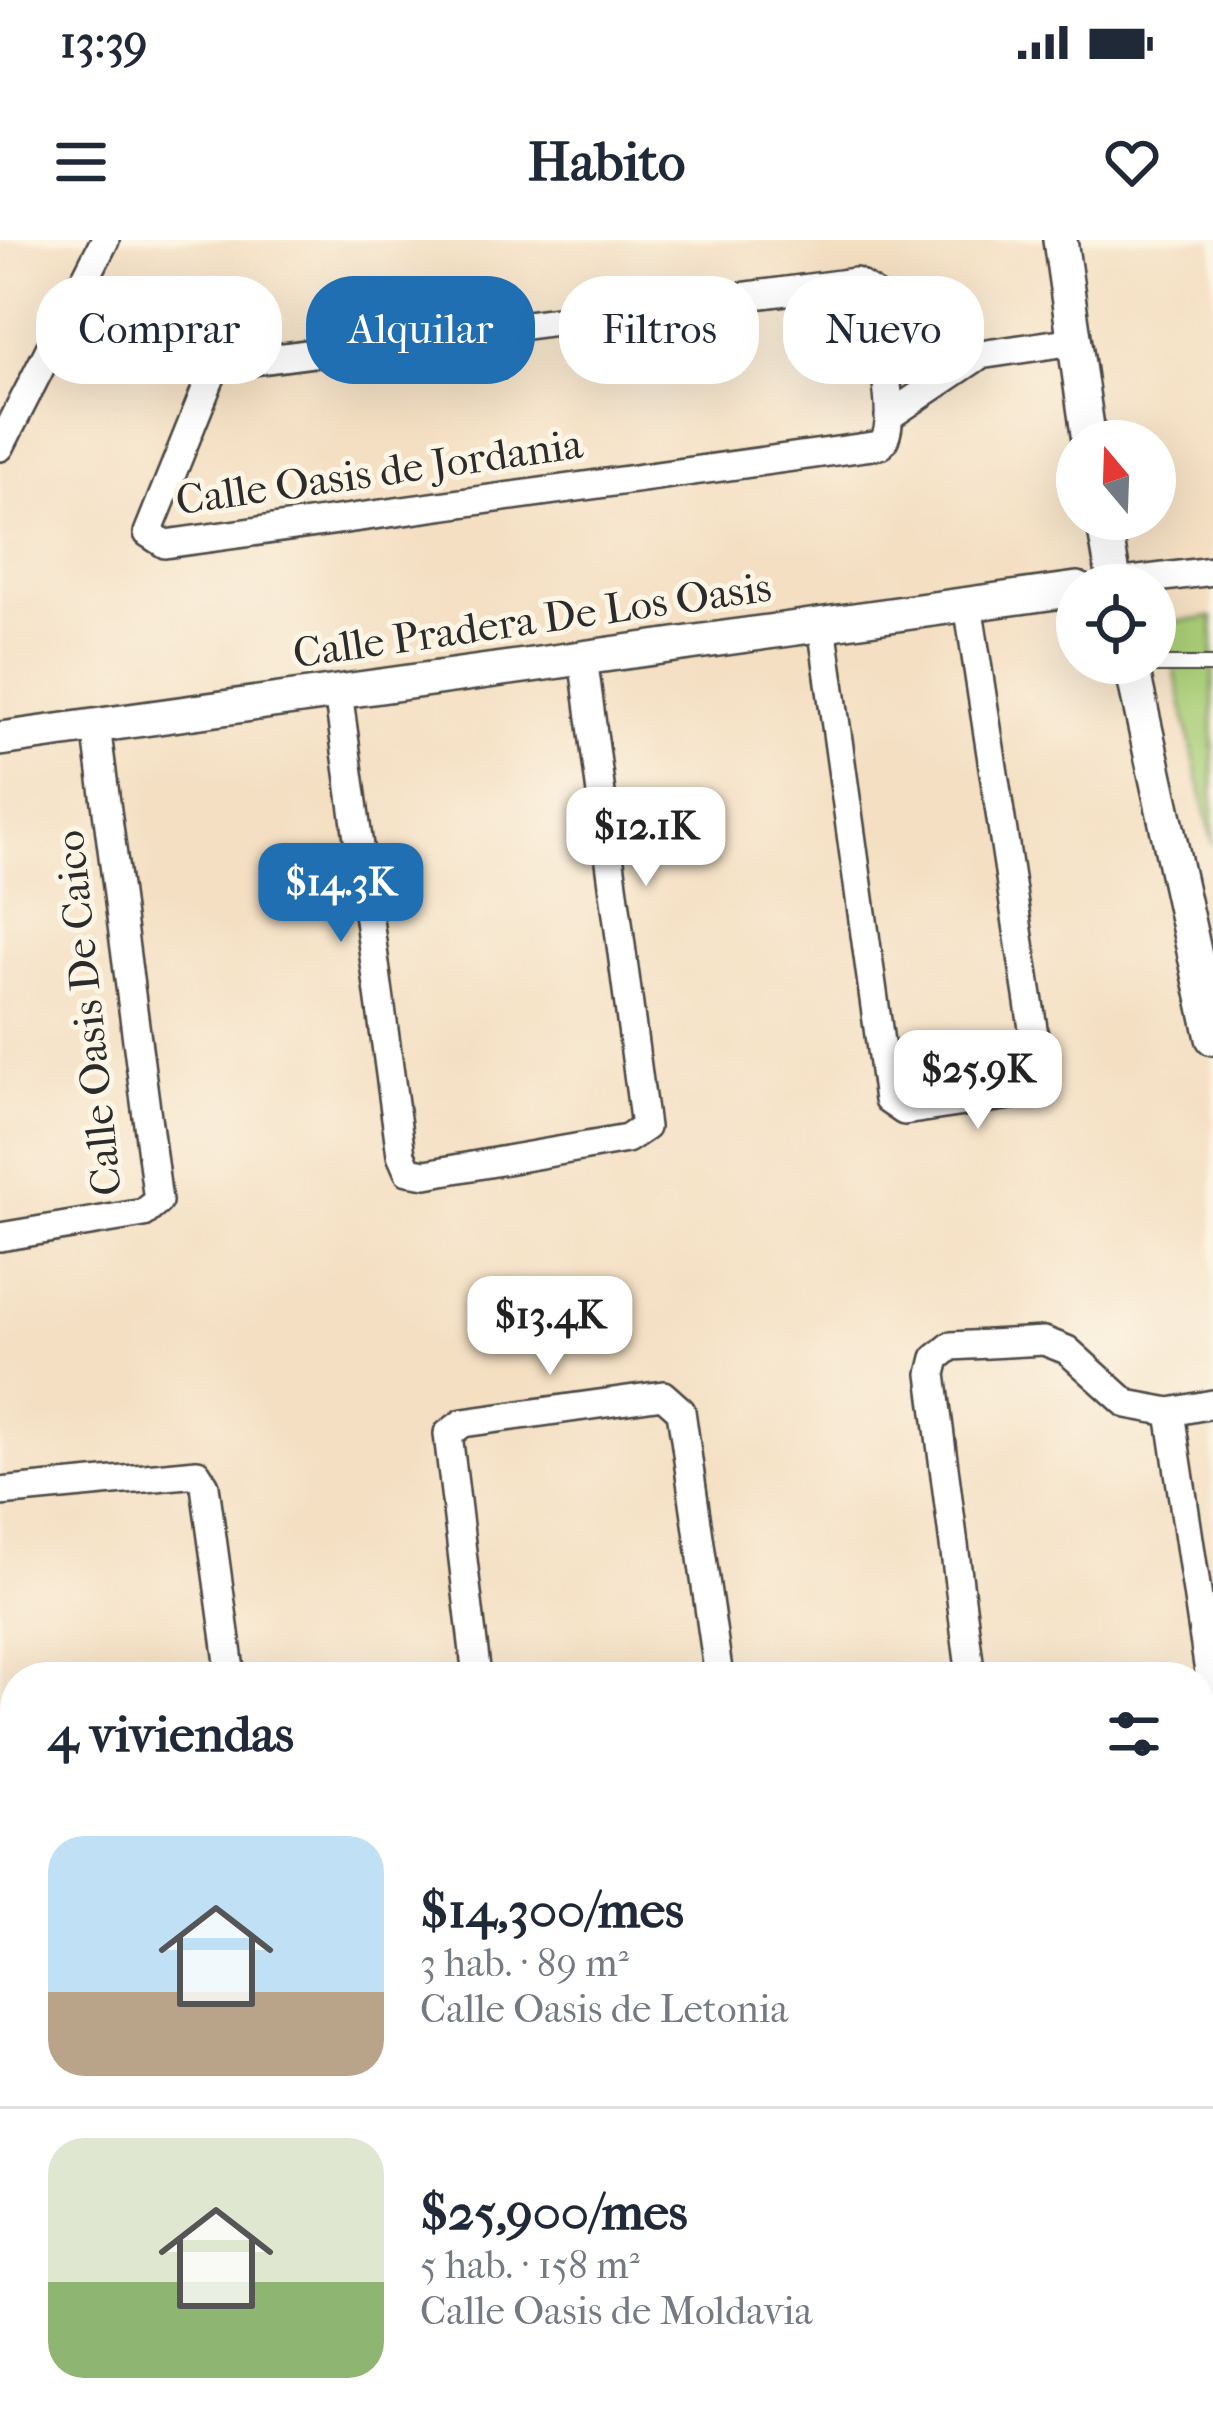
<!DOCTYPE html>
<html lang="es">
<head>
<meta charset="utf-8">
<style>
  :root { --surface:#fff; --page:#f6f6f7; --text:#1f2937; --muted:#747a83; --line:#e0e1e3; --accent:#1f6fb2 }
  body { margin:0; font-family:"IM FELL French Canon",serif; background:var(--page); color:var(--text); height:100vh; display:flex; flex-direction:column; font-size:45px; white-space:nowrap }
  * { box-sizing:border-box; margin:0 }
  p { font-size:39px; color:var(--muted) }
  .icon { flex:none; width:66px; height:66px; fill:none; stroke:currentColor; stroke-width:2; stroke-linecap:round; stroke-linejoin:round }
  .map { position:relative; flex:1; overflow:hidden }
  .sheet { position:absolute; left:0px; top:1422px; width:1215px; height:771px; display:flex; flex-direction:column; background:var(--surface); border-radius:48px 48px 0 0; box-shadow:0 12px 48px #0002 }
  .sheet>* { flex:none }
  .hud { position:absolute; left:36px; top:36px; width:1143px; height:108px; display:flex; gap:24px }
  .needle { width:78px; rotate:341deg }
  .buttons { position:absolute; left:1056px; top:180px; display:grid; gap:24px }
  .buttons a { display:grid; place-items:center; width:120px; height:120px; border-radius:50%; background:var(--surface); box-shadow:0 12px 48px #0002; font-size:60px }
  .price { position:absolute; translate:-50% -102px; padding:0 27px; border-radius:24px; background:#fff; color:#222; font-size:39px; line-height:78px; filter:drop-shadow(0 3px 6px #0008) }
  .price::after { content:''; position:absolute; left:50%; top:72px; width:36px; height:27px; margin-left:-18px; background:inherit; clip-path:polygon(0 0,100% 0,50% 100%) }
  .price.active { background:var(--accent); color:#fff }
  ul { padding:0; list-style:none }
  li { display:flex; align-items:center; gap:36px; height:300px; padding:0 48px }
  li+li { border-top:3px solid var(--line) }
  li span { display:grid; place-items:center; flex:none; width:336px; height:240px; border-radius:36px; color:#555 }
  li>.icon { margin-inline-start:auto }
  span .icon { width:144px; height:144px; fill:#fffc; stroke-width:1 }
  li b { font-size:51px }
  h2 { display:flex; justify-content:space-between; align-items:center; height:144px; padding:0 48px; font-size:51px }
  .tag { padding:0 42px; border-radius:48px; background:var(--surface); box-shadow:0 12px 48px #0002; font-size:42px; line-height:108px }
  .tag.active { background:var(--accent); color:#fff }
  .status { display:flex; justify-content:space-between; align-items:center; height:84px; padding:0 60px; background:var(--surface); direction:ltr }
  .status svg { height:33px; fill:currentColor }
  header { display:flex; justify-content:space-between; align-items:center; height:156px; padding:0 48px; background:var(--surface); font-size:54px; font-weight:700 }
  .map>svg:first-child { display:block }
  .industrial { fill:#d2bec1 }
  .green { fill:#a9cd77; stroke:#6a7c51; stroke-width:3 }
  .building { fill:#d59db4 }
  .lines { fill:none; stroke-linecap:round; stroke-linejoin:round }
  .service-casing { stroke:#494642; stroke-width:18 }
  .minor-casing { stroke:#494642; stroke-width:32 }
  .tertiary-casing { stroke:#494642; stroke-width:38 }
  .service { stroke:#fff; stroke-width:14 }
  .minor { stroke:#fff; stroke-width:27 }
  .tertiary { stroke:#fff; stroke-width:33 }
  .labels { text-anchor:middle; stroke-width:10; stroke-linejoin:round; paint-order:stroke }
  .street-label { font-size:42px; fill:#2b2b2b; stroke:#fcf5e5 }
</style>
</head>
<body>
<div class="status"><b>13:39</b><svg viewBox="0 0 49 12"><path d="M0 12V9h3v3zM5 12V6h3v6zM10 12V3h3v9zM15 12V0h3v12zM26 1h20v11H26zM47 4h2v5h-2z"/></svg></div>
<header><svg class="icon" aria-label="menu" viewBox="0 0 24 24"><path d="M4 6h16M4 12h16M4 18h16"/></svg>Habito<svg class="icon" aria-label="heart" viewBox="0 0 24 24"><path d="M12 20l-8-8c-3-5 5-10 8-4 3-6 11-1 8 4z"/></svg></header>
<div class="map">
<svg width="1213" height="2192" viewBox="0 0 1213 2192">
  <rect width="100%" height="100%" fill="#fcf5e5"/>
  <filter id="ink" filterUnits="userSpaceOnUse"><feTurbulence type="fractalNoise" baseFrequency=".00833" numOctaves="2"/><feDisplacementMap in="SourceGraphic" scale="24" xChannelSelector="R" yChannelSelector="G"/><feConvolveMatrix kernelMatrix="1 2 1 2 8 2 1 2 1" color-interpolation-filters="sRGB"/></filter>
  <filter id="wash" filterUnits="userSpaceOnUse"><feTurbulence type="fractalNoise" baseFrequency=".004" numOctaves="4" result="noise"/><feDisplacementMap in="SourceGraphic" scale="48" xChannelSelector="R" yChannelSelector="G"/><feGaussianBlur stdDeviation="2.7" result="paint"/><feColorMatrix in="noise" values="0 0 0 0 0 0 0 0 0 0 0 0 0 0 0 0 0 1.4 0 .05"/><feComposite in="paint" operator="in"/></filter>
  <g filter="url(#wash)">
    <rect width="100%" height="100%" fill="#f4dfc2"/>
    <path class="industrial" d="M1213 1694V2192H0V1862L15 1860V2178H1200V1696Z"/>
    <path class="green" d="M1213 377V605L1164 383Z"/>
    <g id="blocks">
      <path class="building" d="M1200 2097 1213 2192H878L876 2178H1200Z
        M15 2137V2178H312L314 2192H0V2139Z"/>
    </g>
  </g>
  <g filter="url(#ink)">
    <use href="#blocks" fill-opacity="0" stroke="#494642" stroke-width="3"/>
    <g class="lines">
      <g class="service-casing">
        <path id="service" d="M1131 425H1213
          M1200 1734 1213 1732
          M0 1995 15 1993
          M385 2178 387 2192
          M461 2178 465 2192"/>
      </g>
      <g class="minor-casing">
        <path id="minor" d="M855 42 871 52C876 82 902 186 880 205L165 304 148 293 212 134 222 125Z
          M875 73 980 115
          M889 176 980 115 1074 101
          M0 207 105 0
          M1115 343 1213 331
          M822 385 888 860 904 871 1025 853 1037 846 1040 834 968 364
          M338 452 401 915 408 931 426 934 627 899 645 887 583 417
          M0 997 144 973 158 961 96 486
          M1170 1172 1213 1459
          M0 1252 197 1233 205 1246 231 1437
          M477 1437 448 1194 463 1183 663 1155 681 1171 719 1437
          M971 1437 932 1134 936 1118 951 1106 1044 1101 1067 1110 1127 1164 1170 1172 1213 1164
          M0 1555 15 1672"/>
      </g>
      <g class="tertiary-casing">
        <path id="tertiary" d="M1060 0 1089 201
          M1103 279 1115 345
          M1131 423 1213 798
          M0 499 1077 349
          M1200 1666 1213 1665
          M0 1830 15 1827"/>
      </g>
      <use href="#service" class="service"/>
      <use href="#minor" class="minor"/>
      <use href="#tertiary" class="tertiary"/>
    </g>
  </g>
  <g class="labels">
    <g class="street-label">
      <text transform="translate(379 231) rotate(-8)" y="15">Calle Oasis de Jordania</text>
      <text transform="translate(532 379) rotate(-8)" y="15">Calle Pradera De Los Oasis</text>
      <text transform="translate(87 773) rotate(-96)" y="15">Calle Oasis De Caico</text>
    </g>
  </g>
</svg>
<div class="buttons">
<a><svg class="needle" viewBox="-14 -14 28 28"><path d="M0-13l5 13h-10z" fill="#e53935"/><path d="M0 13l5-13h-10z" fill="#747a83"/></svg></a>
<a><svg class="icon" aria-label="locate" viewBox="0 0 24 24"><circle cx="12" cy="12" r="6"/><path d="M12 2v4M12 18v4M2 12h4M18 12h4"/></svg></a>
</div>
<b class="price" style="left:646px;top:649px">$12.1K</b>
<b class="price active" style="left:341px;top:705px">$14.3K</b>
<b class="price" style="left:978px;top:892px">$25.9K</b>
<b class="price" style="left:550px;top:1138px">$13.4K</b>
<div class="hud">
<a class="tag">Comprar</a>
<a class="tag active">Alquilar</a>
<a class="tag">Filtros</a>
<a class="tag">Nuevo</a>
</div>
<section class="sheet">
<h2>4 viviendas<svg class="icon" aria-label="filters" viewBox="0 0 24 24"><path d="M4 7h16M4 17h16"/><circle cx="9" cy="7" r="2"/><circle cx="15" cy="17" r="2"/></svg></h2>
<ul>
<li><span style="background:linear-gradient(#bfe0f5 65%,#b9a48a 0)"><svg class="icon" aria-label="home" viewBox="0 0 24 24"><path d="M3 11l9-7 9 7M6 9v11h12V9"/></svg></span><div><b>$14,300/mes</b><p>3 hab. · 89 m²</p><p>Calle Oasis de Letonia</p></div></li>
<li><span style="background:linear-gradient(#dfe7d0 60%,#8fb573 0)"><svg class="icon" aria-label="home" viewBox="0 0 24 24"><path d="M3 11l9-7 9 7M6 9v11h12V9"/></svg></span><div><b>$25,900/mes</b><p>5 hab. · 158 m²</p><p>Calle Oasis de Moldavia</p></div></li>
</ul>
</section>
</div>
</body>
</html>
